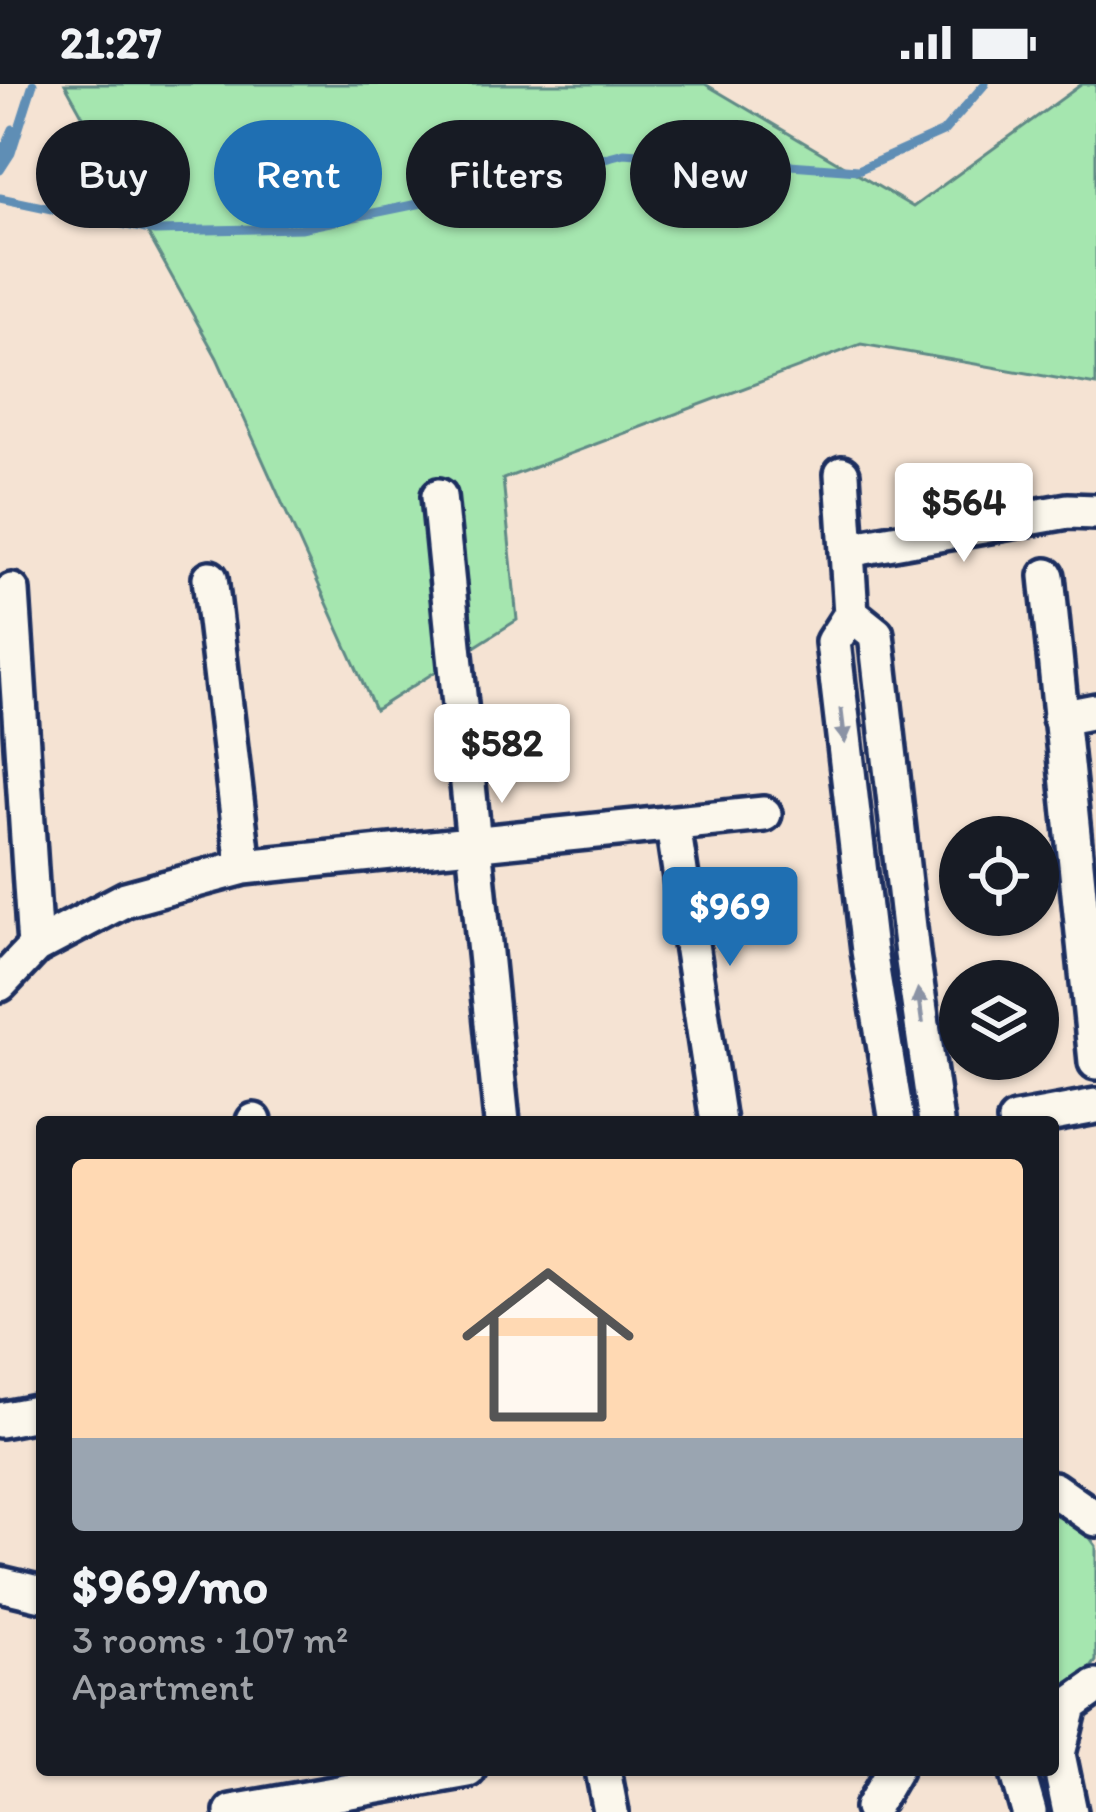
<!DOCTYPE html>
<html lang="en">
<head>
<meta charset="utf-8">
<style>
  :root { --surface:#171b24; --page:#242831; --text:#f1f3f6; --muted:#9ea1a6; --accent:#1f6fb2 }
  body { margin:0; font-family:Itim,sans-serif; background:var(--page); color:var(--text); height:100vh; display:flex; flex-direction:column; font-size:45px; white-space:nowrap }
  * { box-sizing:border-box; margin:0 }
  p { font-size:39px; color:var(--muted) }
  .icon { flex:none; width:66px; height:66px; fill:none; stroke:currentColor; stroke-width:2; stroke-linecap:round; stroke-linejoin:round }
  .map { position:relative; flex:1; overflow:hidden }
  .side { position:absolute; left:36px; top:1032px; width:1023px; height:660px; display:flex; flex-direction:column; background:var(--surface); border-radius:12px; box-shadow:0 3px 9px #0004 }
  .side>* { flex:none }
  .hud { position:absolute; left:36px; top:36px; width:1026px; height:108px; display:flex; gap:24px }
  .controls { position:absolute; left:939px; top:732px; display:grid; gap:24px }
  .controls a { display:grid; place-items:center; width:120px; height:120px; border-radius:50%; background:var(--surface); box-shadow:0 3px 9px #0004; font-size:60px }
  .price { position:absolute; translate:-50% -102px; padding:0 27px; border-radius:12px; background:#fff; color:#222; font-size:39px; line-height:78px; filter:drop-shadow(0 3px 6px #0008) }
  .price::after { content:''; position:absolute; left:50%; top:72px; width:36px; height:27px; margin-left:-18px; background:inherit; clip-path:polygon(0 0,100% 0,50% 100%) }
  .price.active { background:var(--accent); color:#fff }
  ul { padding:0; list-style:none }
  li { display:grid; align-content:center; gap:24px; height:636px; padding:0 36px }
  li span { display:grid; place-items:center; height:372px; border-radius:12px; color:#555 }
  li>.icon { margin-inline-start:auto }
  span .icon { width:216px; height:216px; fill:#fffc; stroke-width:1 }
  li b { font-size:51px }
  .tag { padding:0 42px; border-radius:54px; background:var(--surface); box-shadow:0 3px 9px #0004; font-size:42px; line-height:108px }
  .tag.active { background:var(--accent); color:#fff }
  .status { display:flex; justify-content:space-between; align-items:center; height:84px; padding:0 60px; background:var(--surface); direction:ltr }
  .status svg { height:33px; fill:currentColor }
  .map>svg:first-child { display:block }
  .green { fill:#a5e6af; stroke:#608a86; stroke-width:3 }
  .lines { fill:none; stroke-linecap:round; stroke-linejoin:round }
  .stream { stroke:#5f8eb5; stroke-width:9 }
  .street-casing { stroke:#1b2f5e; stroke-width:42 }
  .street { stroke:#fbf7ec; stroke-width:33 }
  .oneway { fill:#8b93a5 }
</style>
</head>
<body>
<div class="status"><b>21:27</b><svg viewBox="0 0 49 12"><path d="M0 12V9h3v3zM5 12V6h3v6zM10 12V3h3v9zM15 12V0h3v12zM26 1h20v11H26zM47 4h2v5h-2z"/></svg></div>
<div class="map">
<svg width="1096" height="1728" viewBox="0 0 1096 1728">
  <rect width="100%" height="100%" fill="#f5e3d3"/>
  <filter id="ink" filterUnits="userSpaceOnUse"><feTurbulence type="fractalNoise" baseFrequency=".00833" numOctaves="2"/><feDisplacementMap in="SourceGraphic" scale="24" xChannelSelector="R" yChannelSelector="G"/><feConvolveMatrix kernelMatrix="1 2 1 2 8 2 1 2 1" color-interpolation-filters="sRGB"/></filter>
  <g filter="url(#ink)">
    <path class="green" d="M65 0H705L913 123 1082 0H1096V301L861 260 503 395 517 536 375 626 217 274Z
      M1053 1422 1083 1444 1096 1462V1577L1079 1600 1053 1616Z"/>
    <g class="lines">
      <path class="stream" d="M0 74 13 45
        M0 86 11 69 33 0
        M0 114 155 147 301 144 471 109 624 69 858 86 943 48 985 0"/>
      <g class="street-casing">
        <path id="street" d="M842 390 851 530 833 558 869 867 897 1038
          M439 412 502 1038
          M848 466 1068 427 1096 428
          M1047 492 1096 978
          M210 494 244 783
          M12 507 35 863
          M851 530 876 550 912 870 936 1038
          M1060 634 1096 627
          M673 741 718 1038
          M0 900 35 863 126 815 244 783 764 730
          M254 1037V1038
          M1015 1037 1096 1022
          M0 1336 42 1328
          M1053 1405 1096 1435
          M0 1500 42 1510
          M1069 1626 1058 1670 1070 1728
          M1053 1633 1096 1603
          M603 1686 611 1728
          M1017 1686 1029 1728
          M872 1724 894 1686
          M232 1728 468 1686"/>
      </g>
      <use href="#street" class="street"/>
    </g>
    <defs><path id="oneway-solid" d="M-6-.8H1V-3.2L6.5 0L1 3.2V.8H-6Z" transform="scale(3)"/></defs>
    <g class="oneway">
      <use href="#oneway-solid" transform="translate(843 642) rotate(83)"/>
      <use href="#oneway-solid" transform="translate(920 922) rotate(-98)"/>
    </g>
  </g>
</svg>
<div class="controls">
<a><svg class="icon" aria-label="locate" viewBox="0 0 24 24"><circle cx="12" cy="12" r="6"/><path d="M12 2v4M12 18v4M2 12h4M18 12h4"/></svg></a>
<a><svg class="icon" aria-label="layers" viewBox="0 0 24 24"><path d="M12 4l9 5-9 5-9-5zM3 14l9 5 9-5"/></svg></a>
</div>
<b class="price" style="left:964px;top:481px">$564</b>
<b class="price" style="left:502px;top:722px">$582</b>
<b class="price active" style="left:730px;top:885px">$969</b>
<div class="hud">
<a class="tag">Buy</a>
<a class="tag active">Rent</a>
<a class="tag">Filters</a>
<a class="tag">New</a>
</div>
<section class="side">
<ul>
<li><span style="background:linear-gradient(#ffd9b3 75%,#9aa5b1 0)"><svg class="icon" aria-label="home" viewBox="0 0 24 24"><path d="M3 11l9-7 9 7M6 9v11h12V9"/></svg></span><div><b>$969/mo</b><p>3 rooms · 107 m²</p><p>Apartment</p></div></li>
</ul>
</section>
</div>
</body>
</html>
